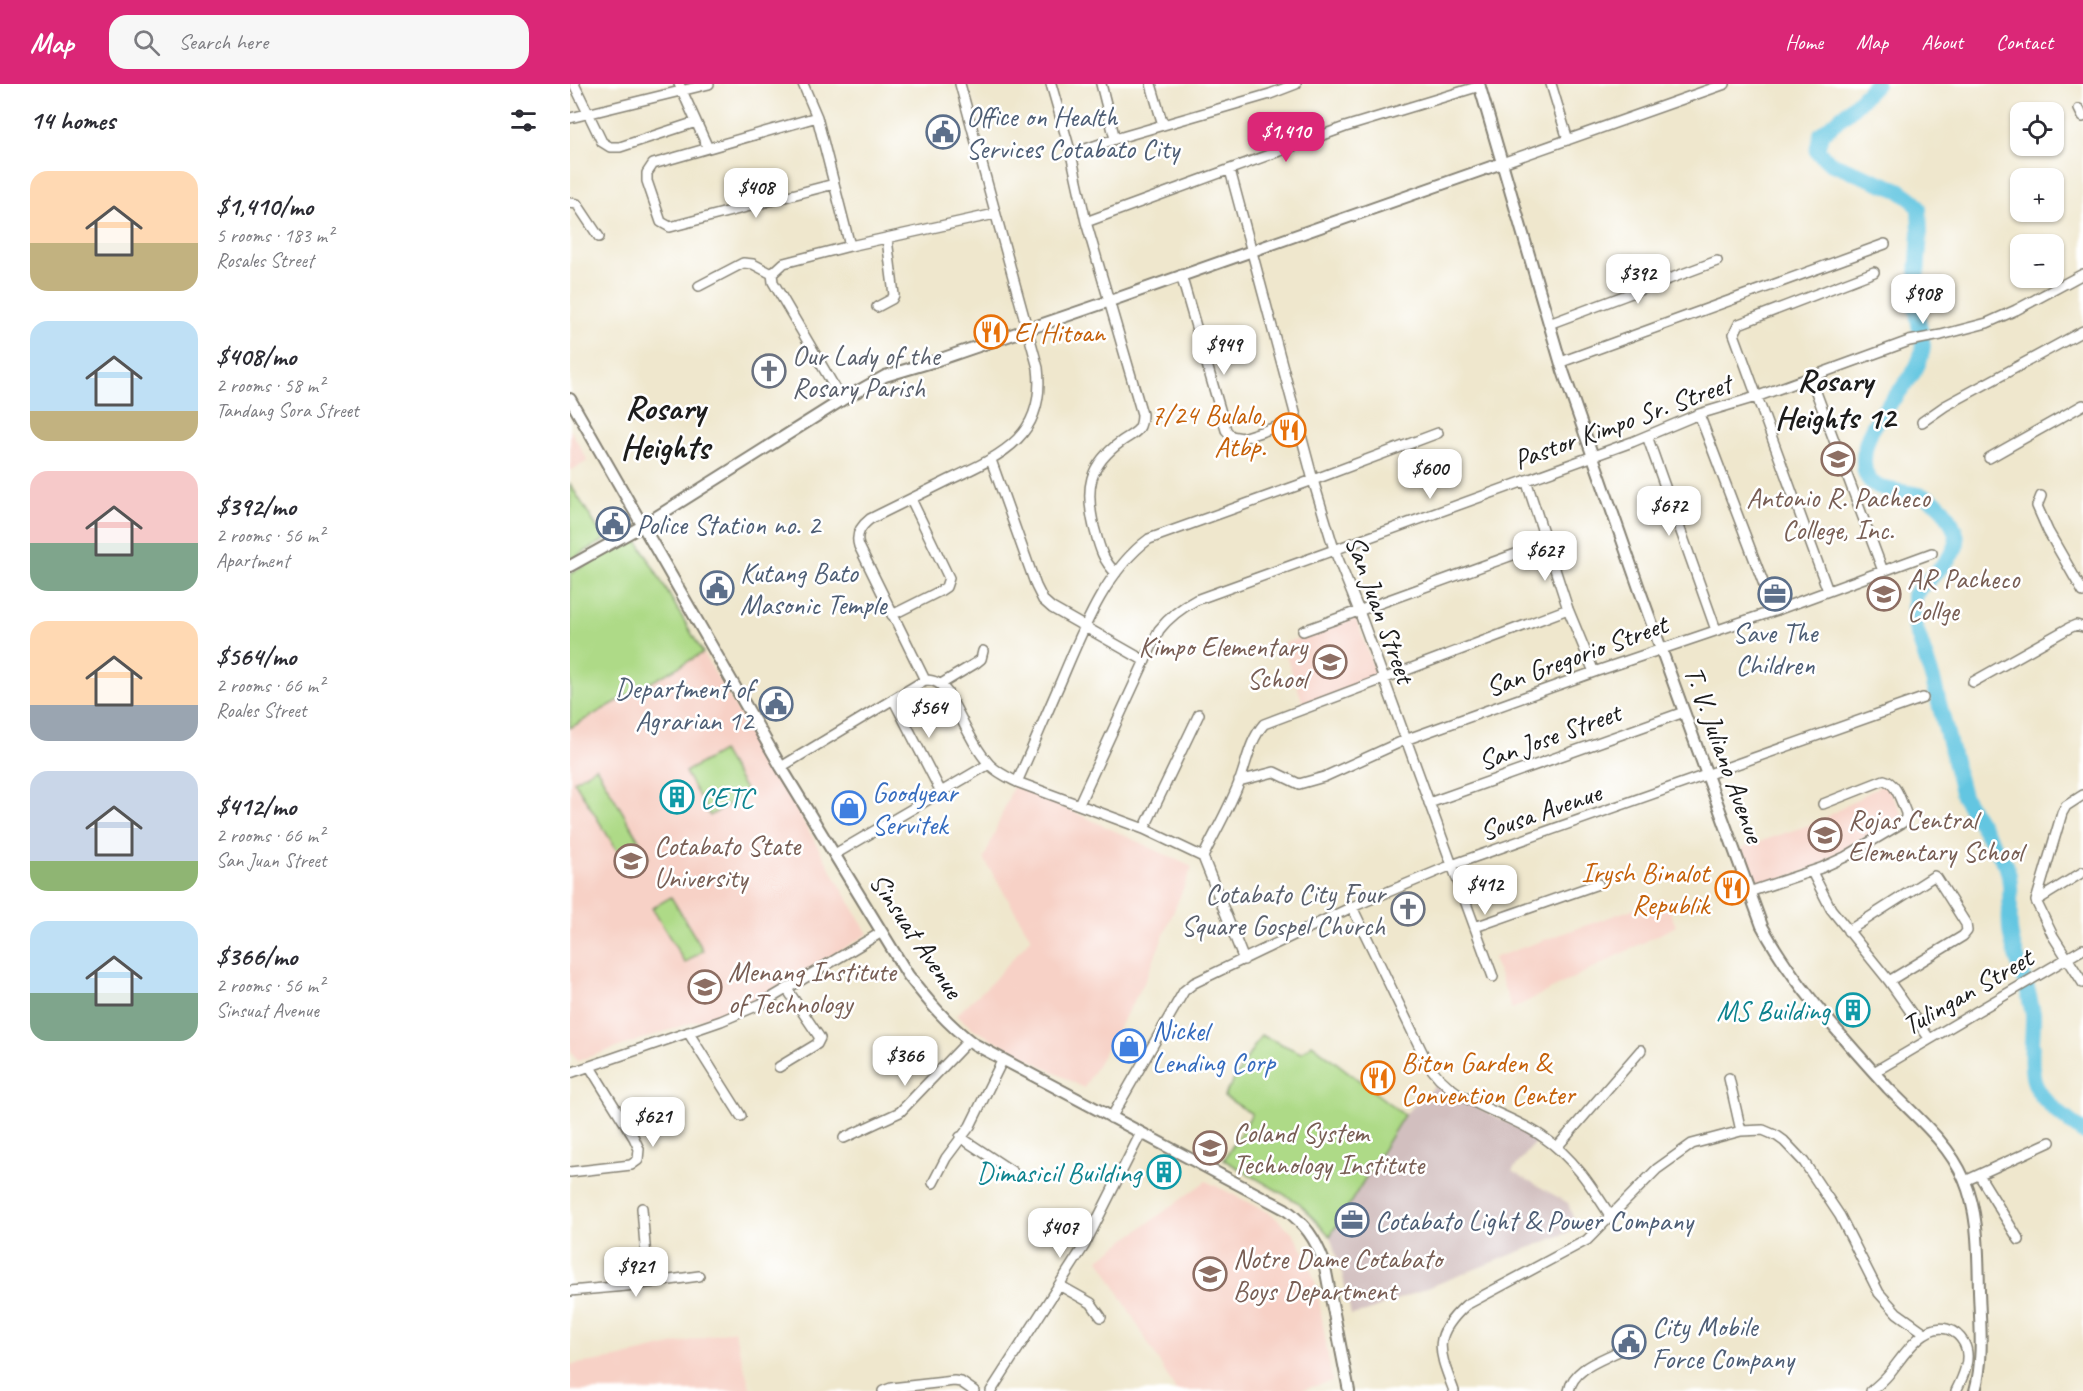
<!DOCTYPE html>
<html lang="en">
<head>
<meta charset="utf-8">
<style>
  :root { --surface:#fff; --page:#f7f7f7; --text:#2b2b33; --muted:#7c7c81; --accent:#db2777 }
  body { margin:0; font-family:Caveat,sans-serif; background:var(--page); color:var(--text); height:100vh; display:flex; flex-direction:column; font-size:22px; white-space:nowrap }
  * { box-sizing:border-box; margin:0 }
  p { font-size:20px; color:var(--muted) }
  .icon { flex:none; width:33px; height:33px; fill:none; stroke:currentColor; stroke-width:2; stroke-linecap:round; stroke-linejoin:round }
  .map { position:relative; flex:1; overflow:hidden }
  .details { display:flex; flex-direction:column; background:var(--surface); width:570px }
  .details>* { flex:none }
  .tools { position:absolute; left:1440px; top:18px; display:grid; gap:12px }
  .tools a { display:grid; place-items:center; width:54px; height:54px; border-radius:12px; background:var(--surface); box-shadow:0 2px 4px #0004; font-size:30px }
  .price { position:absolute; translate:-50% -51px; padding:0 14px; border-radius:12px; background:#fff; color:#222; font-size:20px; line-height:39px; filter:drop-shadow(0 2px 3px #0008) }
  .price::after { content:''; position:absolute; left:50%; top:36px; width:18px; height:14px; margin-left:-9px; background:inherit; clip-path:polygon(0 0,100% 0,50% 100%) }
  .price.selected { background:var(--accent); color:#fff }
  ul { padding:0; list-style:none }
  li { display:flex; align-items:center; gap:18px; height:150px; padding:0 30px }
  li span { display:grid; place-items:center; flex:none; width:168px; height:120px; border-radius:18px; color:#555 }
  li>.icon { margin-inline-start:auto }
  span .icon { width:72px; height:72px; fill:#fffc; stroke-width:1 }
  li b { font-size:26px }
  h2 { display:flex; justify-content:space-between; align-items:center; height:72px; padding:0 30px; font-size:26px }
  header { display:flex; align-items:center; gap:36px; box-sizing:border-box; height:84px; padding:0 30px; background:var(--accent); color:#fff }
  header strong { font-size:28px }
  nav { display:flex; gap:33px; margin-inline-start:auto; font-size:21px }
  .search { width:420px; height:54px; background:var(--page); display:flex; align-items:center; gap:15px; box-sizing:border-box; padding:0 21px; border-radius:18px; color:var(--muted); font-size:22px }
  main { display:flex; flex:1; min-height:0 }
  .map>svg:first-child { display:block }
  .built { fill:#f7d1c6 }
  .industrial { fill:#d2bfbf }
  .green { fill:#aeda87; stroke:#657b52; stroke-width:1.5 }
  .lines { fill:none; stroke-linecap:round; stroke-linejoin:round }
  .river { stroke:#63c6e1; stroke-width:16 }
  .minor-casing { stroke:#868274; stroke-width:12 }
  .major-casing { stroke:#868274; stroke-width:14 }
  .minor { stroke:#fff; stroke-width:9 }
  .major { stroke:#fff; stroke-width:10 }
  .labels { text-anchor:middle; stroke-width:5; stroke-linejoin:round; paint-order:stroke }
  .service-label { font-size:28px; fill:#4e5e75; stroke:#fff; text-anchor:start }
  .food-label { font-size:28px; fill:#c56008; stroke:#fff; text-anchor:start }
  .worship-label { font-size:28px; fill:#5b616d; stroke:#fff; text-anchor:start }
  .street-label { font-size:28px; fill:#1c1c1c; stroke:#fff }
  .education-label { font-size:28px; fill:#785e54; stroke:#fff; text-anchor:start }
  .shop-label { font-size:28px; fill:#366cbe; stroke:#fff; text-anchor:start }
  .culture-label { font-size:28px; fill:#0d838f; stroke:#fff; text-anchor:end }
  .quarter-label { font-size:32px; font-weight:bold; fill:#1c1c1c; stroke:#fff }
  .district-label { font-size:34px; font-weight:bold; fill:#1c1c1c; stroke:#fff }
</style>
</head>
<body>
<header>
<strong>Map</strong>
<div class="search"><svg class="icon" aria-label="search" viewBox="0 0 24 24"><circle cx="10" cy="10" r="6"/><path d="M15 15l6 6"/></svg>Search here</div>
<nav><a>Home</a><a>Map</a><a>About</a><a>Contact</a></nav>
</header>
<main>
<section class="details">
<h2>14 homes<svg class="icon" aria-label="filters" viewBox="0 0 24 24"><path d="M4 7h16M4 17h16"/><circle cx="9" cy="7" r="2"/><circle cx="15" cy="17" r="2"/></svg></h2>
<ul>
<li><span style="background:linear-gradient(#ffd9b3 60%,#c2b280 0)"><svg class="icon" aria-label="home" viewBox="0 0 24 24"><path d="M3 11l9-7 9 7M6 9v11h12V9"/></svg></span><div><b>$1,410/mo</b><p>5 rooms · 183 m²</p><p>Rosales Street</p></div></li>
<li><span style="background:linear-gradient(#bfe0f5 75%,#c2b280 0)"><svg class="icon" aria-label="home" viewBox="0 0 24 24"><path d="M3 11l9-7 9 7M6 9v11h12V9"/></svg></span><div><b>$408/mo</b><p>2 rooms · 58 m²</p><p>Tandang Sora Street</p></div></li>
<li><span style="background:linear-gradient(#f6c9c9 60%,#7fa58c 0)"><svg class="icon" aria-label="home" viewBox="0 0 24 24"><path d="M3 11l9-7 9 7M6 9v11h12V9"/></svg></span><div><b>$392/mo</b><p>2 rooms · 56 m²</p><p>Apartment</p></div></li>
<li><span style="background:linear-gradient(#ffd9b3 70%,#9aa5b1 0)"><svg class="icon" aria-label="home" viewBox="0 0 24 24"><path d="M3 11l9-7 9 7M6 9v11h12V9"/></svg></span><div><b>$564/mo</b><p>2 rooms · 66 m²</p><p>Roales Street</p></div></li>
<li><span style="background:linear-gradient(#c9d6e8 75%,#8fb573 0)"><svg class="icon" aria-label="home" viewBox="0 0 24 24"><path d="M3 11l9-7 9 7M6 9v11h12V9"/></svg></span><div><b>$412/mo</b><p>2 rooms · 66 m²</p><p>San Juan Street</p></div></li>
<li><span style="background:linear-gradient(#bfe0f5 60%,#7fa58c 0)"><svg class="icon" aria-label="home" viewBox="0 0 24 24"><path d="M3 11l9-7 9 7M6 9v11h12V9"/></svg></span><div><b>$366/mo</b><p>2 rooms · 56 m²</p><p>Sinsuat Avenue</p></div></li>
</ul>
</section>
<div class="map">
<svg width="1513" height="1307" viewBox="0 0 1513 1307">
  <rect width="100%" height="100%" fill="#fff"/>
  <filter id="ink" filterUnits="userSpaceOnUse"><feTurbulence type="fractalNoise" baseFrequency=".0167" numOctaves="2"/><feDisplacementMap in="SourceGraphic" scale="12" xChannelSelector="R" yChannelSelector="G"/><feConvolveMatrix kernelMatrix="1 2 1 2 8 2 1 2 1" color-interpolation-filters="sRGB"/></filter>
  <filter id="wash" filterUnits="userSpaceOnUse"><feTurbulence type="fractalNoise" baseFrequency=".008" numOctaves="4" result="noise"/><feDisplacementMap in="SourceGraphic" scale="24" xChannelSelector="R" yChannelSelector="G"/><feGaussianBlur stdDeviation="1.35" result="paint"/><feColorMatrix in="noise" values="0 0 0 0 0 0 0 0 0 0 0 0 0 0 0 0 0 1.4 0 .05"/><feComposite in="paint" operator="in"/></filter>
  <g filter="url(#wash)">
    <rect width="100%" height="100%" fill="#efe7cd"/>
    <path class="built" d="M0 345 18 377 0 387Z
      M786 534 808 596 734 622 712 560Z
      M133 569 212 700 298 850 183 918 7 977 0 966V644Z
      M1315 699 1333 731 1244 784 1184 804 1171 764 1248 738Z
      M444 700 622 783 574 899 514 1004 405 946 386 931 421 899 461 854 414 775Z
      M1094 814 1106 842 942 925 923 874Z
      M636 1097 700 1129 722 1148 736 1171 747 1204 762 1297 728 1307H606L529 1175Z
      M164 1246 181 1307H0V1281L47 1274Z"/>
    <path class="industrial" d="M868 999 886 1013 969 1054 942 1087 998 1119 1007 1145 796 1228 781 1231 773 1193 760 1152 834 1031Z"/>
    <path class="green" d="M0 400 35 456 0 476Z
      M65 452 133 569 0 644V490Z
      M152 667 177 709 140 732 115 688Z
      M26 683 79 773 59 786 4 697Z
      M101 813 133 866 115 879 82 824Z
      M691 951 731 969 742 960 834 1031 760 1152 729 1119 654 1076 682 1030 654 1012Z"/>
    <g class="lines">
      <path class="river" d="M1306 0 1280 26 1251 50 1247 67 1260 79 1329 106 1344 117 1349 125 1350 149 1345 219 1353 261C1350 304 1294 326 1294 377 1293 416 1339 402 1362 416 1371 421 1378 431 1382 440 1385 448 1389 454 1386 462 1380 478 1356 497 1344 511V539L1363 596 1393 712 1436 781C1444 802 1438 824 1440 845 1442 869 1454 889 1459 912 1460 918 1462 924 1463 930 1464 953 1456 988 1469 1008 1480 1024 1498 1036 1513 1048"/>
    </g>
  </g>
  <g filter="url(#ink)">
    <g class="lines">
      <g class="minor-casing">
        <path id="minor" d="M4 0 32 58 40 63H50L126 38
          M109 0 138 64
          M233 0 247 33 280 162
          M481 0 501 70 516 138 572 330C572 348 565 348 552 357 518 381 515 405 524 443 529 461 532 476 546 489
          M531 0 545 55
          M581 0 593 41
          M981 0 998 56
          M1509 25 1513 33
          M247 33 83 80 77 89V97L91 138 100 143 264 100
          M0 34 139 0
          M501 70 545 55 700 10 726 0
          M932 79 1155 0
          M660 86 743 396 764 465 789 527 923 893
          M0 119 7 120 29 153
          M516 138 775 43 910 2
          M611 191 656 346 661 352 672 354 728 336
          M129 202 173 179 183 180 202 190
          M307 223 322 215 324 211 317 155
          M979 240 1147 177
          M991 278 1315 160
          M1240 292 1313 487
          M272 316 203 198 202 190 214 179 280 162 425 130
          M1129 330 1204 527
          M1352 338 1375 322 1513 247
          M1077 352 1146 546
          M1419 374 1513 321
          M421 376 466 502 473 516 482 524 575 577
          M956 396 998 525 1024 588
          M1471 412 1467 422 1478 447 1513 508
          M1258 507 1164 250 1169 240 1304 188
          M322 531 370 507 376 503 379 494 341 415
          M733 547 976 459
          M355 596 289 462C285 450 291 442 300 435 326 422 353 409 379 396 432 371 476 352 468 284L390 0
          M1403 598 1499 544 1506 541 1513 543
          M371 600 406 579 411 575 413 567
          M323 615 371 708
          M211 683 355 596C366 596 371 600 377 608 390 630 403 663 420 681 428 689 437 693 447 698L574 745 633 773
          M669 697 704 688 729 700 754 693 835 656 1024 588 1204 527 1362 469
          M447 698C462 665 476 631 491 597 512 548 535 487 579 455L743 396 868 349
          M1513 711 1496 722 1492 729 1466 817 1483 852 1513 899
          M859 719 1114 628
          M509 720 589 546C600 532 611 524 626 516L1062 358 1129 330 1186 313 1339 257 1371 251 1417 239 1446 226 1513 190
          M574 745 629 630
          M265 770 419 680
          M1242 788 1261 825 1319 897 1359 954
          M1179 808 1251 784 1275 773 1332 739 1336 734V729C1331 718 1327 699 1314 696L1253 720
          M1466 817 1513 788
          M782 823 856 976C880 1020 935 1026 973 1053 1003 1073 1022 1103 1041 1133
          M905 843 1028 800
          M1278 847 1364 792 1367 794 1396 840 1397 847 1393 852 1319 897
          M674 876 633 773C645 748 660 723 670 696 677 677 680 656 694 640L998 525
          M118 948 171 1032
          M209 983 247 960 250 954 217 905
          M1304 988 1513 865
          M0 989 151 937 191 920 312 848
          M1159 994 1171 1047
          M541 1034 614 907 624 899 782 823 882 781 1353 614
          M390 1053 443 1088
          M274 1054 330 1028 399 956
          M987 1063 1071 966
          M0 1088 61 1081 68 1076 69 1065 64 1054 20 983
          M1409 1091 1449 1156
          M1395 1097 1480 1058
          M363 1099 376 1074 400 1042 433 975
          M72 1124 78 1199
          M489 1201 521 1219 531 1233
          M0 1207 56 1202 129 1192
          M313 1307 321 1304 384 1297 391 1298 404 1307
          M421 1307 514 1162 571 1049
          M884 1307C869 1267 861 1253 896 1221L1017 1156 1087 1085 1122 1060 1171 1047 1193 1046 1207 1052 1214 1057 1234 1078 1270 1132 1309 1209 1327 1229 1355 1249
          M999 1307C1003 1285 1029 1277 1047 1268
          M1301 1307C1307 1302 1313 1297 1318 1291 1331 1276 1352 1238 1377 1245 1384 1247 1390 1252 1394 1259 1402 1274 1393 1293 1386 1307"/>
      </g>
      <g class="major-casing">
        <path id="major" d="M909 0 993 287 1070 507 1192 842C1223 900 1274 955 1318 1004 1345 1032 1378 1058 1394 1095 1409 1130 1408 1169 1409 1207 1410 1240 1414 1275 1405 1307
          M0 315 211 683 338 891C358 917 377 940 404 960L715 1125C735 1140 745 1154 754 1178L779 1307
          M0 482 72 442 272 316 315 292 362 278 540 217 932 79"/>
      </g>
      <use href="#minor" class="minor"/>
      <use href="#major" class="major"/>
    </g>
  </g>
  <defs>
    <g id="civic-ring" transform="scale(1.725)"><circle r="9.5" fill="#fff" stroke="#5c6f8a" stroke-width="1.5"/><path d="M-.6-6.5H3V-4.5H.6V-3L4-1V1h2V6H-6V1h2V-1L-.6-3ZM-1.2 2.5V6h2.4V2.5Z" fill="#5c6f8a"/></g>
    <g id="restaurant-ring" transform="scale(1.725)"><circle r="9.5" fill="#fff" stroke="#e8710a" stroke-width="1.5"/><path d="M-5-6h1v4h1v-4h1v4h1v-4h1v5L-1.5 .5V6h-2V.5L-5-1ZM5-6V6H3V1.5H1.5Q1.5-4 5-6Z" fill="#e8710a"/></g>
    <g id="church-ring" transform="scale(1.725)"><circle r="9.5" fill="#fff" stroke="#6b7280" stroke-width="1.5"/><path d="M-1.2-6h2.4v3.5h3.3v2.4h-3.3V6h-2.4V-.1h-3.3v-2.4h3.3Z" fill="#6b7280"/></g>
    <g id="university-ring" transform="scale(1.725)"><circle r="9.5" fill="#fff" stroke="#8d6e63" stroke-width="1.5"/><path d="M0-5L7-2L0 1L-7-2ZM-4 1L0 2.5L4 1V4Q0 6-4 4Z" fill="#8d6e63"/></g>
    <g id="office-ring" transform="scale(1.725)"><circle r="9.5" fill="#fff" stroke="#5c6f8a" stroke-width="1.5"/><path d="M-6-3h4V-5.5h4V-3h4V5H-6ZM-1-4.5V-3h2v-1.5ZM-6 0V1H6V0Z" fill="#5c6f8a"/></g>
    <g id="school-ring" transform="scale(1.725)"><circle r="9.5" fill="#fff" stroke="#8d6e63" stroke-width="1.5"/><path d="M0-5L7-2L0 1L-7-2ZM-4 1L0 2.5L4 1V4Q0 6-4 4Z" fill="#8d6e63"/></g>
    <g id="building-ring" transform="scale(1.725)"><circle r="9.5" fill="#fff" stroke="#0f9aa8" stroke-width="1.5"/><path d="M-4-6H4V6H1V3H-1V6H-4ZM-2.5-4.3h1.7v1.8h-1.7ZM.8-4.3h1.7v1.8H.8ZM-2.5-1h1.7V.8h-1.7ZM.8-1h1.7V.8H.8Z" fill="#0f9aa8"/></g>
    <g id="shop-ring" transform="scale(1.725)"><circle r="9.5" fill="#fff" stroke="#3f7fe0" stroke-width="1.5"/><path d="M-5-2.5h2.3a2.7 3.5 0 0 1 5.4 0H5L5.5 6h-11ZM-1.5-2.5h3a1.5 2.3 0 0 0-3 0Z" fill="#3f7fe0"/></g>
  </defs>
  <g fill-rule="evenodd">
    <use href="#civic-ring" x="373" y="48"/>
    <use href="#restaurant-ring" x="421" y="248"/>
    <use href="#church-ring" x="199" y="287"/>
    <use href="#restaurant-ring" x="719" y="346"/>
    <use href="#university-ring" x="1268" y="375"/>
    <use href="#civic-ring" x="43" y="440"/>
    <use href="#civic-ring" x="147" y="504"/>
    <use href="#office-ring" x="1205" y="510"/>
    <use href="#university-ring" x="1314" y="510"/>
    <use href="#school-ring" x="760" y="578"/>
    <use href="#civic-ring" x="206" y="620"/>
    <use href="#building-ring" x="107" y="713"/>
    <use href="#shop-ring" x="279" y="724"/>
    <use href="#school-ring" x="1255" y="751"/>
    <use href="#university-ring" x="61" y="777"/>
    <use href="#restaurant-ring" x="1162" y="804"/>
    <use href="#church-ring" x="838" y="825"/>
    <use href="#school-ring" x="135" y="903"/>
    <use href="#building-ring" x="1283" y="926"/>
    <use href="#shop-ring" x="559" y="962"/>
    <use href="#restaurant-ring" x="808" y="994"/>
    <use href="#university-ring" x="640" y="1064"/>
    <use href="#building-ring" x="594" y="1088"/>
    <use href="#office-ring" x="782" y="1136"/>
    <use href="#university-ring" x="640" y="1190"/>
    <use href="#civic-ring" x="1059" y="1258"/>
  </g>
  <g class="labels">
    <g class="service-label">
      <text x="396" y="42">Office on Health<tspan x="396" dy="32">Services Cotabato City</tspan></text>
      <text x="66" y="450">Police Station no. 2</text>
      <text x="170" y="498">Kutang Bato<tspan x="170" dy="32">Masonic Temple</tspan></text>
      <text x="1205" y="558" text-anchor="middle">Save The<tspan x="1205" dy="32">Children</tspan></text>
      <text x="183" y="614" text-anchor="end">Department of<tspan x="183" dy="32">Agrarian 12</tspan></text>
      <text x="805" y="1146">Cotabato Light &amp; Power Company</text>
      <text x="1082" y="1252">City Mobile<tspan x="1082" dy="32">Force Company</tspan></text>
    </g>
    <g class="food-label">
      <text x="444" y="258">El Hitoan</text>
      <text x="696" y="340" text-anchor="end">7/24 Bulalo,<tspan x="696" dy="32">Atbp.</tspan></text>
      <text x="1139" y="798" text-anchor="end">Irysh Binalot<tspan x="1139" dy="32">Republik</tspan></text>
      <text x="831" y="988">Biton Garden &amp;<tspan x="831" dy="32">Convention Center</tspan></text>
    </g>
    <g class="worship-label">
      <text x="222" y="281">Our Lady of the<tspan x="222" dy="32">Rosary Parish</tspan></text>
      <text x="815" y="819" text-anchor="end">Cotabato City Four<tspan x="815" dy="32">Square Gospel Church</tspan></text>
    </g>
    <g class="street-label">
      <text transform="translate(1052 337) rotate(-20)" y="10">Pastor Kimpo Sr. Street</text>
      <text transform="translate(811 525) rotate(70)" y="10">San Juan Street</text>
      <text transform="translate(1006 571) rotate(-20)" y="10">San Gregorio Street</text>
      <text transform="translate(979 652) rotate(-20)" y="10">San Jose Street</text>
      <text transform="translate(1155 670) rotate(70)" y="10">T. V. Juliano Avenue</text>
      <text transform="translate(970 727) rotate(-19)" y="10">Sousa Avenue</text>
      <text transform="translate(347 851) rotate(56)" y="10">Sinsuat Avenue</text>
      <text transform="translate(1397 907) rotate(-30)" y="10">Tulingan Street</text>
    </g>
    <g class="education-label">
      <text x="1268" y="423" text-anchor="middle">Antonio R. Pacheco<tspan x="1268" dy="32">College, Inc.</tspan></text>
      <text x="1337" y="504">AR Pacheco<tspan x="1337" dy="32">Collge</tspan></text>
      <text x="737" y="572" text-anchor="end">Kimpo Elementary<tspan x="737" dy="32">School</tspan></text>
      <text x="1278" y="745">Rojas Central<tspan x="1278" dy="32">Elementary School</tspan></text>
      <text x="84" y="771">Cotabato State<tspan x="84" dy="32">University</tspan></text>
      <text x="158" y="897">Menang Institute<tspan x="158" dy="32">of Technology</tspan></text>
      <text x="663" y="1058">Coland System<tspan x="663" dy="32">Technology Institute</tspan></text>
      <text x="663" y="1184">Notre Dame Cotabato<tspan x="663" dy="32">Boys Department</tspan></text>
    </g>
    <g class="shop-label">
      <text x="302" y="718">Goodyear<tspan x="302" dy="32">Servitek</tspan></text>
      <text x="582" y="956">Nickel<tspan x="582" dy="32">Lending Corp</tspan></text>
    </g>
    <g class="culture-label">
      <text x="130" y="723" text-anchor="start">CETC</text>
      <text x="1260" y="936">MS Building</text>
      <text x="571" y="1098">Dimasicil Building</text>
    </g>
    <g class="quarter-label">
      <text x="1265" y="307">Rosary<tspan x="1265" dy="37">Heights 12</tspan></text>
    </g>
    <g class="district-label">
      <text x="95" y="335">Rosary<tspan x="95" dy="39">Heights</tspan></text>
    </g>
  </g>
</svg>
<div class="tools">
<a><svg class="icon" aria-label="locate" viewBox="0 0 24 24"><circle cx="12" cy="12" r="6"/><path d="M12 2v4M12 18v4M2 12h4M18 12h4"/></svg></a>
<a>+</a>
<a>−</a>
</div>
<b class="price selected" style="left:716px;top:79px">$1,410</b>
<b class="price" style="left:186px;top:135px">$408</b>
<b class="price" style="left:1068px;top:221px">$392</b>
<b class="price" style="left:1353px;top:241px">$908</b>
<b class="price" style="left:654px;top:292px">$949</b>
<b class="price" style="left:860px;top:416px">$600</b>
<b class="price" style="left:1099px;top:453px">$672</b>
<b class="price" style="left:975px;top:498px">$627</b>
<b class="price" style="left:359px;top:655px">$564</b>
<b class="price" style="left:915px;top:832px">$412</b>
<b class="price" style="left:335px;top:1003px">$366</b>
<b class="price" style="left:83px;top:1064px">$621</b>
<b class="price" style="left:490px;top:1175px">$407</b>
<b class="price" style="left:66px;top:1214px">$921</b>
</div>
</main>
</body>
</html>
